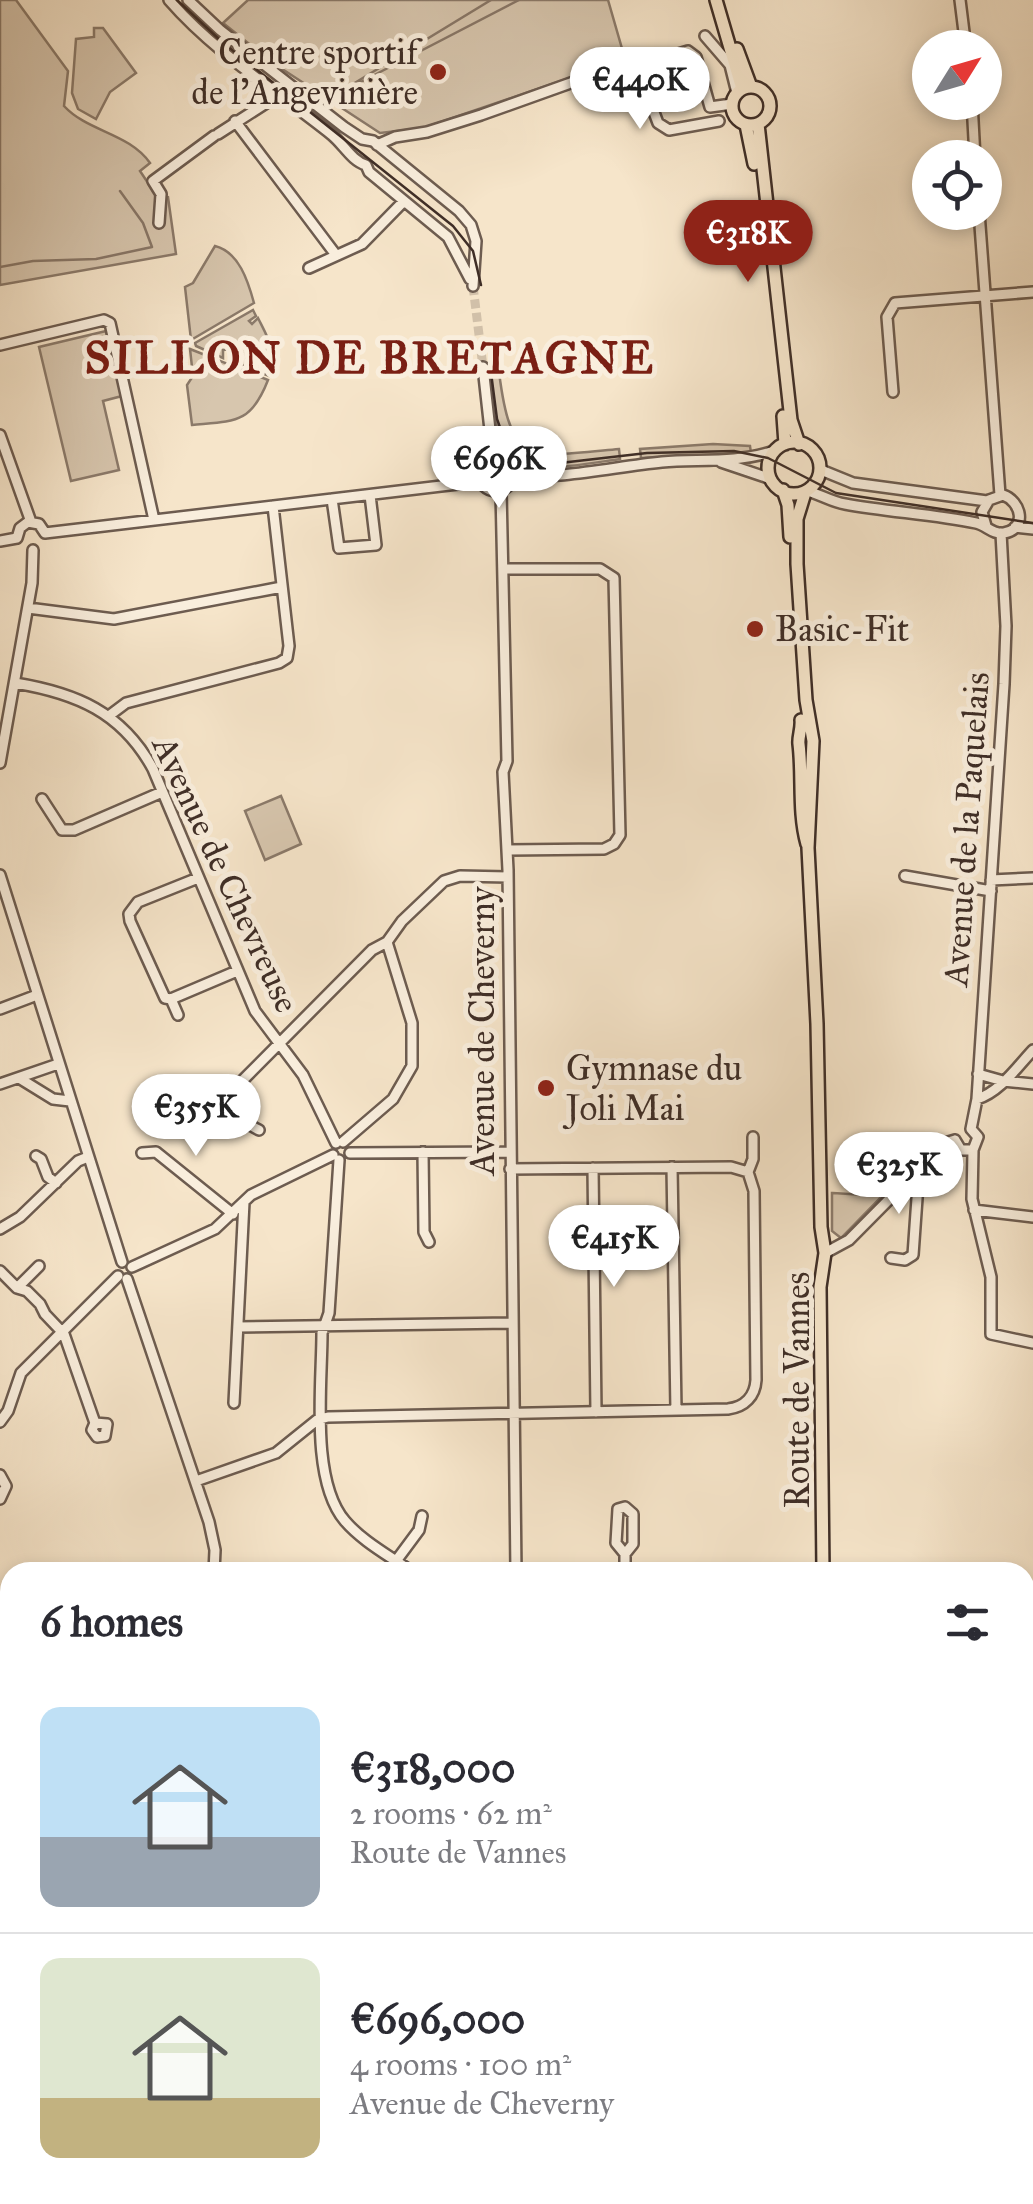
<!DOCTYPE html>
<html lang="en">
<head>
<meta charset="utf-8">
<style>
  :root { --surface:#fff; --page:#f7f7f7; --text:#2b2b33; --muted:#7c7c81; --line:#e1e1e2; --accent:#8f2418 }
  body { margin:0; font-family:"IM FELL Great Primer",serif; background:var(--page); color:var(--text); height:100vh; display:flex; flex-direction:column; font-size:38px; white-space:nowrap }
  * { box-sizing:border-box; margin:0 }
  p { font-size:32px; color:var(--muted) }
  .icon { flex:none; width:55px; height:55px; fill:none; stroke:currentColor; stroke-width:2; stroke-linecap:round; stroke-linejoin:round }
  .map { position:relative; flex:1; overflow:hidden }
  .panel { position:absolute; left:0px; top:1562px; width:1035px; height:642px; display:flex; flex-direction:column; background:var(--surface); border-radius:30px 30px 0 0; box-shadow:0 5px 15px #0003 }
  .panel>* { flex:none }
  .needle { width:65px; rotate:53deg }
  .tools { position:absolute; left:912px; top:30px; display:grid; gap:20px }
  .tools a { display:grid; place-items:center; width:90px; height:90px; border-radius:50%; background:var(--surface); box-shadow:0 5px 15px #0003; font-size:50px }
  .price { position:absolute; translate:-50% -85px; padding:0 22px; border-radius:35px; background:#fff; color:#222; font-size:32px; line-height:65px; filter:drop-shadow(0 2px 5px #0008) }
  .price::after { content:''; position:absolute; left:50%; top:60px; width:30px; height:22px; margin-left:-15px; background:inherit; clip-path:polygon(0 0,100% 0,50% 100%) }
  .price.current { background:var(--accent); color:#fff }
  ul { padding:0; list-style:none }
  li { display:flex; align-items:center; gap:30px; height:250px; padding:0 40px }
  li+li { border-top:2px solid var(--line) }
  li span { display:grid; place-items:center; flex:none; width:280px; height:200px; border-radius:20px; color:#555 }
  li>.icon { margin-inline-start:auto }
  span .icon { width:120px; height:120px; fill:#fffc; stroke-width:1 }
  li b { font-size:42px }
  h2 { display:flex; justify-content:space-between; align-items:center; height:120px; padding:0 40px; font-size:42px }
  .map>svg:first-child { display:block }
  .green { fill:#d7c6ae; stroke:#8b7a6a; stroke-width:2.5 }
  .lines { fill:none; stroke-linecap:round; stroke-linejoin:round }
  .stream { stroke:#887768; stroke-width:2.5 }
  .minor-tunnel { stroke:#d1c0a9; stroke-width:9; stroke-dasharray:9 4.5; stroke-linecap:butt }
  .minor-casing { stroke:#6d5c50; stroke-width:14 }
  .major-casing { stroke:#3f2e27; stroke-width:16 }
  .minor { stroke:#f9eedd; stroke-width:9 }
  .major { stroke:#f6e5ca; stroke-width:11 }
  .tram { stroke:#3f2e27; stroke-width:2.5 }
  .poi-dot { fill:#8f2418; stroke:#f9eedd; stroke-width:4 }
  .labels { text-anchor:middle; stroke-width:10; stroke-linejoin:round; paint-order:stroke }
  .poi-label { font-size:35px; fill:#3f2e27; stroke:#f9eedd; text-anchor:start }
  .street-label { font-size:35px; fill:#3f2e27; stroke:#f9eedd }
  .district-label { font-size:45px; font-weight:bold; letter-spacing:2.5px; fill:#7a1f14; stroke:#f9eedd }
</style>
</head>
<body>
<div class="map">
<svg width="1033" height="2204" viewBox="0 0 1033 2204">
  <rect width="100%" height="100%" fill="#f6e5ca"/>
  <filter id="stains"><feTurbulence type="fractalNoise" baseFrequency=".002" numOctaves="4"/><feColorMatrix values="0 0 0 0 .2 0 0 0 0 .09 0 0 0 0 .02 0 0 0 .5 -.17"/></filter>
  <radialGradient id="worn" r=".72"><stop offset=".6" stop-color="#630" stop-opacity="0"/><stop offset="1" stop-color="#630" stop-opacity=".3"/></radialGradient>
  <path class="green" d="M0 0H16L68 71 64 106C88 132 129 133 150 163L140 171 156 195 168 197 176 254 0 285Z
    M248 0H608L625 59 423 128 380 133 273 63 223 23Z
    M94 28H103L136 73 110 92 96 119 78 109 72 93 76 39 94 37Z
    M215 246C239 252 248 281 254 303L191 340 185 287 193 283Z
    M253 310 256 316 249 321 252 324 258 318C268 338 279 355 269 376L236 363 234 349 223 350V358L196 346 195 343Z
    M106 331 122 396 103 401 119 470 71 481 39 347Z
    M190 349 268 380C251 424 235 421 192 425L187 385 193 376Z
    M498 364C510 466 525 458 619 449L620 459C510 475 501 482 487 365Z
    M713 444 750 446 751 453 641 458 640 449Z
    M281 796 301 844 265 860 245 811Z
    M832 1193H833L882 1196 841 1238 832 1231Z"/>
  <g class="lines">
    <path class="stream" d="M491 0 330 98 519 0
      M0 267 33 261 96 259 152 247 143 223 120 191"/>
    <path class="minor-tunnel" d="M473 286 483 367"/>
    <g class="minor-casing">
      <path id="minor" d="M169 0C215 53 277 91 332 135 344 145 352 161 366 165L369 172 448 237 470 279
        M188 0 220 30 344 127 362 139 373 141 459 211 471 225 476 241 473 286
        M960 0 966 48
        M705 36 730 65 737 93
        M615 67 643 83 658 123 669 130 719 121
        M972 102 975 158
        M235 121 336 255
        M218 134 277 96
        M377 145 395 137 427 132 481 115 621 65 652 62 688 51 696 57 710 107 732 104
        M979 212 1000 495
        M159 223 161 194 153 181 214 136
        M309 268 362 244 404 201
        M0 345 104 320 110 323 154 520
        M483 367 493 457
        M893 392 887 317 895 303 1033 292
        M0 435 31 522
        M479 474a17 17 0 1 1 34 0a17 17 0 1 1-34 0Z
        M721 462 771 479
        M821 470 853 483 987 501
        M513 476C562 479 613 467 662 462 699 459 735 463 771 452
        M501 491 507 761 503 772 508 870 516 1572
        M808 491C821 495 832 502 845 504 888 512 933 514 976 523 986 525 993 535 1004 533 1028 529 1021 501 1003 495L989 500 982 512 986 526
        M332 499 339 548 376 545 370 495
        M1015 527 1033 529
        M45 533 458 484 479 478
        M17 538 20 528 28 522 39 524 45 533
        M0 541 17 538
        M503 569H600L614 578 620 835 614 844 604 849 508 850
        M28 608 114 619 282 587
        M15 683C76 693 122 712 153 769L255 1011 303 1075 336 1143
        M110 715 126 703 279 663 287 658 289 646 273 506
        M0 763 32 583 33 550
        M42 799 62 830H74L162 792
        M0 875 122 1262
        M905 876 991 891
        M198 878 138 902 129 914 130 921 165 998 171 999 237 971
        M991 880 1033 878
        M171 999 178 1015
        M0 1009 37 995
        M978 1074 1003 1081 1033 1084
        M19 1078 53 1099 70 1101
        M0 1084 58 1064
        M977 1099C1000 1092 1017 1067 1033 1050
        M971 1129 977 1099 1004 684 1006 626 1001 533
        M259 1130C240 1121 228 1106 238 1085L372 950 387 942 402 921 444 881 460 876 508 877
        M955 1140 961 1150H973L978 1137 971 1129
        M343 1142 393 1099 412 1066V1023L387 942
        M973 1150 972 1199 991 1277V1334L1033 1343
        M423 1152 424 1232 429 1242
        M142 1153 156 1152 233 1214
        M350 1153 509 1152
        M36 1156 41 1159 48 1177 56 1183
        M339 1160 329 1313 322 1333C322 1385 310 1480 345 1521 363 1542 390 1556 412 1572
        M672 1167 676 1410
        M593 1168 596 1412
        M748 1172 753 1159V1137
        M974 1210 1033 1217
        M0 1229 20 1217 78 1161 88 1157
        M825 1253 849 1240 945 1143 955 1140
        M891 1258 905 1260 913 1255 919 1170
        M132 1267 215 1229 251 1195 333 1155
        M0 1271 17 1288 27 1291 40 1304 45 1314 64 1334 95 1423 92 1430 97 1437 105 1436 107 1424 95 1423
        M127 1279 209 1522 215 1550 214 1572
        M17 1288 39 1266
        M238 1327 511 1323
        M234 1403 244 1202
        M0 1422 8 1411 21 1373 118 1276
        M0 1475 6 1486 0 1499
        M196 1481 276 1453 317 1420 328 1417 728 1409C745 1407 755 1396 756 1380L754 1191 748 1172 731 1167 510 1169
        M396 1561 419 1530 422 1516
        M625 1572V1554L633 1544V1514L625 1507 618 1509 616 1543 625 1554
        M1025 1660 1033 1661
        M1025 1742 1033 1738
        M1025 1822 1033 1818
        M1025 1856 1033 1851
        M1025 1871 1033 1867
        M0 1928 10 1934
        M1025 1991 1033 1990
        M0 2082 10 2062
        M1025 2167H1033
        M0 2180 10 2178
        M366 2195 368 2204
        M534 2195 542 2204
        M665 2195 675 2204
        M953 2195V2204
        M987 2195 994 2204
        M112 2204 114 2195"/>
    </g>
    <g class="major-casing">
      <path id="major" d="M716 0 742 89
        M737 49 751 87
        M732 106a19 19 0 1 1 38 0a19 19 0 1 1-38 0Z
        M758 124 791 420 799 444
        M746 125 754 164
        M783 416 785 444
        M768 468a26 26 0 1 1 52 0a26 26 0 1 1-52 0Z
        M783 490 788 505 790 537
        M805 493 797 519V564L806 700 813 741 808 848 817 1024 821 1227 825 1253 820 1287 823 1572
        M801 720C802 729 798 737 799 744 803 777 798 812 807 844
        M828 2195V2204
        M841 2195 842 2204"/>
    </g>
    <use href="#minor" class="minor"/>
    <use href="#major" class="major"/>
    <path class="tram" d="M177 0 221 41 453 226 473 251 481 285
      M490 365 497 419 502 433 520 453 539 461 560 463 647 453 734 451 768 458 836 493 1033 523
      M1025 1860 1033 1856
      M836 2195 837 2204"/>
  </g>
  <g class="poi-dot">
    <circle cx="438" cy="72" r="10"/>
    <circle cx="755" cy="629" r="10"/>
    <circle cx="546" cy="1088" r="10"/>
  </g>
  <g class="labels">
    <g class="poi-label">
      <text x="418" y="64" text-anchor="end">Centre sportif<tspan x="418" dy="40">de l'Angevinière</tspan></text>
      <text x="775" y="641">Basic-Fit</text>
      <text x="566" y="1080">Gymnase du<tspan x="566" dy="40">Joli Mai</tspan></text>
    </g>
    <g class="street-label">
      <text transform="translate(966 829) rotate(-86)" y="12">Avenue de la Paquelais</text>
      <text transform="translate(226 874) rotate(65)" y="12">Avenue de Chevreuse</text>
      <text transform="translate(482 1031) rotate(-90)" y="12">Avenue de Cheverny</text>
      <text transform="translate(797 1390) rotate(-90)" y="12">Route de Vannes</text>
    </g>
    <g class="district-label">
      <text x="370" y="373">SILLON DE BRETAGNE</text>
    </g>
  </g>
  <rect width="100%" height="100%" filter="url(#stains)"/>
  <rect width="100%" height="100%" fill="url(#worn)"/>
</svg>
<div class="tools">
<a><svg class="needle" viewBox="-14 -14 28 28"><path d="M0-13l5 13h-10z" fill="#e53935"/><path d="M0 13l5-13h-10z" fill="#7c7c81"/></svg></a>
<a><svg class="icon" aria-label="locate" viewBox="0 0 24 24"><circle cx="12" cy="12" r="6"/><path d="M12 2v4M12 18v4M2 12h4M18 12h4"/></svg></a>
</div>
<b class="price" style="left:640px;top:132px">€440K</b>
<b class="price current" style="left:748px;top:285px">€318K</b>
<b class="price" style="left:499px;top:511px">€696K</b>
<b class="price" style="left:196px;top:1159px">€355K</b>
<b class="price" style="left:899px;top:1217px">€325K</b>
<b class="price" style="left:614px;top:1290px">€415K</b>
<section class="panel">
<h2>6 homes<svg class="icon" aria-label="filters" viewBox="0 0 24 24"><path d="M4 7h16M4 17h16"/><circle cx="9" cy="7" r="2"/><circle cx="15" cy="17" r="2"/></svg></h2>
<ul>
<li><span style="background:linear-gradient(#bfe0f5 65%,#9aa5b1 0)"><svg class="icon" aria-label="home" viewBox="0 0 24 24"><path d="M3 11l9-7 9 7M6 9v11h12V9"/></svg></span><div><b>€318,000</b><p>2 rooms · 62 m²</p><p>Route de Vannes</p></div></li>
<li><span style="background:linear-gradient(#dfe7d0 70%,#c2b280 0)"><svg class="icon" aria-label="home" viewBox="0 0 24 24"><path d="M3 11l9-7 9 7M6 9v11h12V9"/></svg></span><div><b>€696,000</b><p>4 rooms · 100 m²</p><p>Avenue de Cheverny</p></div></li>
</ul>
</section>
</div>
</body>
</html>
